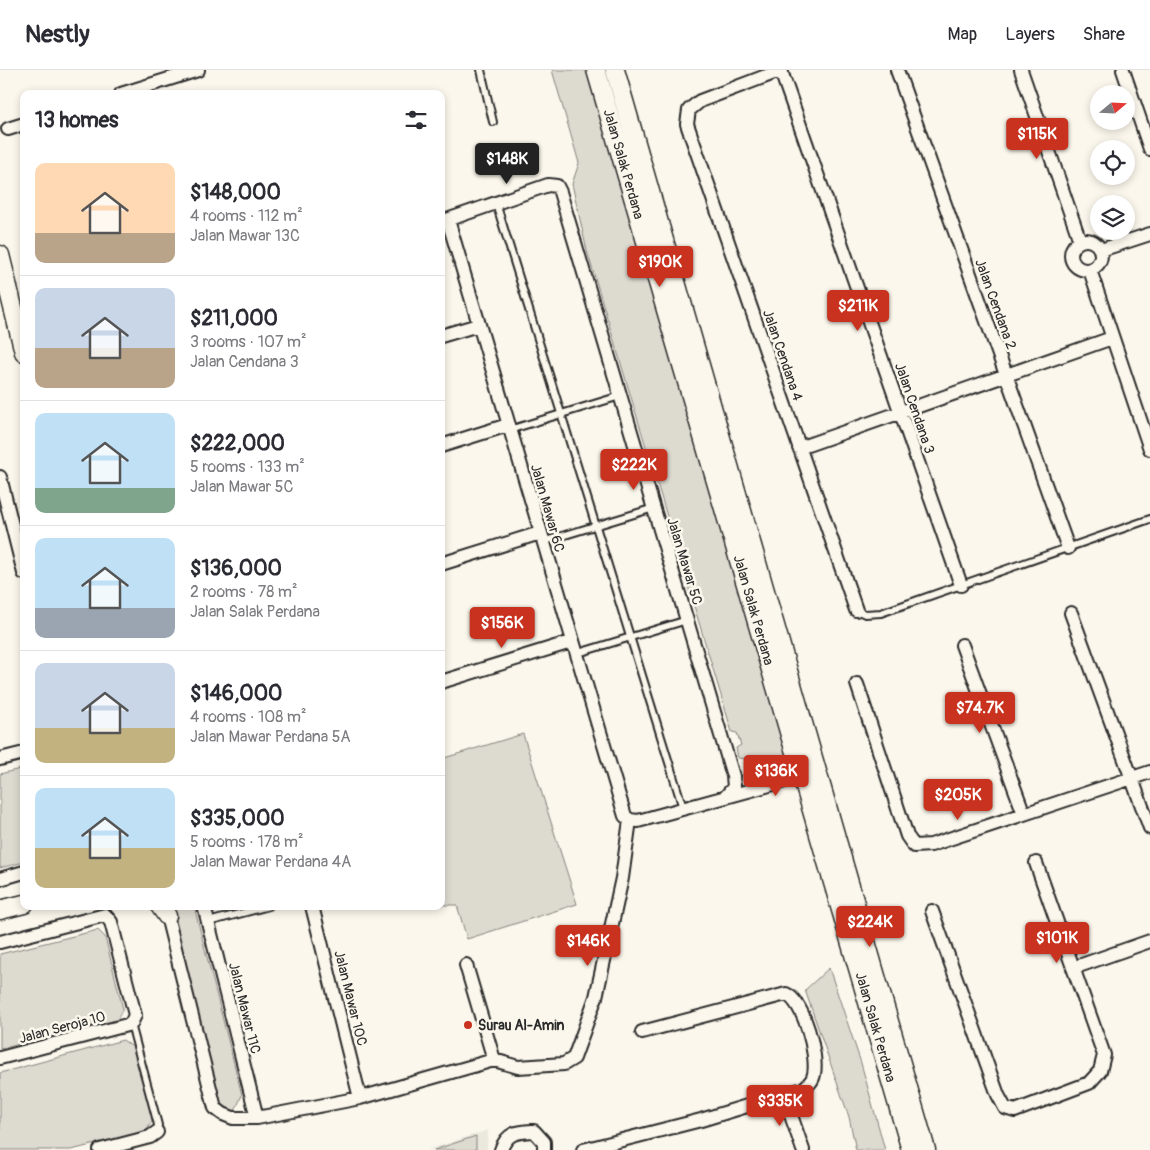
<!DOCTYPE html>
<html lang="en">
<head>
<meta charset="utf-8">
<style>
  :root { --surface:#fff; --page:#f2f2f3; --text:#2b2b33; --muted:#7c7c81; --line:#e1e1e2; --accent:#c8321e }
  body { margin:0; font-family:Pangolin,sans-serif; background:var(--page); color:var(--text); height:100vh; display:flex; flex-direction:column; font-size:19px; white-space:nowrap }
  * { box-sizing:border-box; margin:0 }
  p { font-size:16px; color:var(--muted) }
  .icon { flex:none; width:28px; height:28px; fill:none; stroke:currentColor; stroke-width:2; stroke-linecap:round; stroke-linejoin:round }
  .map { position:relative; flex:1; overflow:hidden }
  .details { position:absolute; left:20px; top:20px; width:425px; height:820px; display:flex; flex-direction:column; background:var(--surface); border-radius:10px; box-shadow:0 2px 8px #0003 }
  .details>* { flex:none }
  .needle { width:32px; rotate:71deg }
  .fabs { position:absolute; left:1090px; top:15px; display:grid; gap:10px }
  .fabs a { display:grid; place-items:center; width:45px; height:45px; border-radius:50%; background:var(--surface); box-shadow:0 2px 8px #0003; font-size:25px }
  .price { position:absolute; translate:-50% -42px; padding:0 11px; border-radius:5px; background:var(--accent); color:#fff; font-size:16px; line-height:32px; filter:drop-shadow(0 1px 2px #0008) }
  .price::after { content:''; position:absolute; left:50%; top:30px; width:15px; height:11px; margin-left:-8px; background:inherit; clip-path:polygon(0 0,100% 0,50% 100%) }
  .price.active { background:#222; color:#fff }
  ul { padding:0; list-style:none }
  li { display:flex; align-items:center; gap:15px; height:125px; padding:0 15px }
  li+li { border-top:1px solid var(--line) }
  li span { display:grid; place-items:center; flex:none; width:140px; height:100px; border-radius:10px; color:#555 }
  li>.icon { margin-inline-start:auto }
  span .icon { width:60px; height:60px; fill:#fffc; stroke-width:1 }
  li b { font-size:21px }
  h2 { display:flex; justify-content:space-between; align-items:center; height:60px; padding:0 15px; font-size:21px }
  header { display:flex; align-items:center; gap:30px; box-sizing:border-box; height:70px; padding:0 25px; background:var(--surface); border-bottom:1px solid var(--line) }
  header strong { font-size:24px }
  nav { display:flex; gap:28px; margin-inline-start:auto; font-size:18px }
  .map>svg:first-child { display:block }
  .built { fill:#ebe8de }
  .green { fill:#dddad0; stroke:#84827e }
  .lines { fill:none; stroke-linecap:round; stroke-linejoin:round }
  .lane-casing { stroke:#2b2b2b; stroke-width:10 }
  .street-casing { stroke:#2b2b2b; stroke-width:16 }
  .secondary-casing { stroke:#2b2b2b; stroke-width:21 }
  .lane { stroke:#fbf7ec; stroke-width:6 }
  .street { stroke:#fbf7ec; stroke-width:12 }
  .secondary { stroke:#fbf7ec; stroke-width:18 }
  .poi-dot { fill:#c8321e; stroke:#fbf7ec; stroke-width:2 }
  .labels { text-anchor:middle; stroke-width:5; stroke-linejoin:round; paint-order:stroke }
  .street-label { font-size:14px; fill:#2b2b2b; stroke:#fbf7ec }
  .poi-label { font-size:14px; font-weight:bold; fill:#2b2b2b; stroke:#fbf7ec; text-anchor:start }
</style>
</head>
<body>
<header>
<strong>Nestly</strong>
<nav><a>Map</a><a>Layers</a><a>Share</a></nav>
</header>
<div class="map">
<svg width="1150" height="1080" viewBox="0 0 1150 1080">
  <rect width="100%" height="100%" fill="#fbf7ec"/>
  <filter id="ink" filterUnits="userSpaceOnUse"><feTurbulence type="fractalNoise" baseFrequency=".02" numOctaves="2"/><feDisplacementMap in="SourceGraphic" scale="10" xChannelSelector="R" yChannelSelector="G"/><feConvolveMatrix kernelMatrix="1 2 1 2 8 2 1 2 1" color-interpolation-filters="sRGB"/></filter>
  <g filter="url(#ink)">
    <path class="built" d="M488 1060 487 1080H427Z"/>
    <path class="green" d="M552 0H590L789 688V695L783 705 759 712 744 708 743 704 750 701 752 697 748 689 738 688 736 678 741 675 737 663 732 662 587 181 572 114 579 93Z
      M523 664 577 834 467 869 457 835H441V689Z
      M24 698V792L0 798V704Z
      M172 836H194L242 1025 235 1041 229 1042 222 1039 217 1029Z
      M98 860 105 867 123 939 117 950 0 979V884Z
      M829 898 861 993 885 1080H856L849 1047 805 920Z
      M123 970 134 978 153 1050 145 1062 71 1080H0V1003Z
      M476 1066V1080H434Z"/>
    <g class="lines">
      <g class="lane-casing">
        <path id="lane" d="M481 0 493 52
          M496 133 683 738
          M509 360 620 326
          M542 472 654 438
          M856 540 865 544 881 543 1150 449
          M575 584 687 550
          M208 852 269 836
          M131 954 158 1055 157 1062"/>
      </g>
      <g class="street-casing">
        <path id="street" d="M782 0 700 31 689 40 687 54 856 540
          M897 0 1068 478
          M1021 0 1080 171
          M1123 0 1150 79
          M781 1 961 515
          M121 24 198 0
          M8 59 24 54
          M448 150 625 746 630 750 638 751 810 704
          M441 152 548 115 557 116 560 122 733 706 734 717 727 725
          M1071 185a15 15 0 1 1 30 0a15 15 0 1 1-30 0Z
          M1101 180 1150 164
          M1090 200 1150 379
          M441 266 478 255
          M441 376 508 355
          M799 378 1112 268
          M0 407 24 503
          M441 494 540 463
          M1071 543 1150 758
          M962 575 1024 744
          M441 612 571 572
          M857 614 907 766 914 776 931 775 1150 702
          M0 689 24 683
          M0 809 24 802
          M204 836 257 1048
          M312 836 360 1028
          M165 838 215 1038 223 1044 233 1048H257L360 1028 494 990 466 895
          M932 841 998 1025 1005 1038 1015 1041 1089 1013 1100 1001 1104 985 1036 793
          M0 872 105 845 111 852 135 945 131 954 0 988
          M1073 898 1150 871
          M494 990 518 997 564 994 574 988 596 927 622 808 630 750
          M784 1025 803 1080
          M100 1080 150 1067 157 1062
          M501 1080C507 1062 517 1062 534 1061L544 1072V1080
          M583 1080 701 1050 803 1019C808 1015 813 1011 814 1004 818 985 804 932 786 924L642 962"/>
      </g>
      <g class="secondary-casing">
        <path id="secondary" d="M596 0 911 1080
          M615 0 926 1080
          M0 185 24 282
          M160 836 167 846
          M0 840 24 834"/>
      </g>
      <use href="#lane" class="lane"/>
      <use href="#street" class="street"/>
      <use href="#secondary" class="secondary"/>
    </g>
  </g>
  <circle class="poi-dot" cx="468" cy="955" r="5"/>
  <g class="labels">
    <g class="street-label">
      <text transform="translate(624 94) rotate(74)" y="5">Jalan Salak Perdana</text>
      <text transform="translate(996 234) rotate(70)" y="5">Jalan Cendana 2</text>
      <text transform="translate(783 285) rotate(71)" y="5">Jalan Cendana 4</text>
      <text transform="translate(915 338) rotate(71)" y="5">Jalan Cendana 3</text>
      <text transform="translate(548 438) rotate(74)" y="5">Jalan Mawar 6C</text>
      <text transform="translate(685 491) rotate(73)" y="5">Jalan Mawar 5C</text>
      <text transform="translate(754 540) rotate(74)" y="5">Jalan Salak Perdana</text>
      <text transform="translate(351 928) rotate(76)" y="5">Jalan Mawar 10C</text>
      <text transform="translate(245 938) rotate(76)" y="5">Jalan Mawar 11C</text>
      <text transform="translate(62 957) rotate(-15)" y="5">Jalan Seroja 10</text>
      <text transform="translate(876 957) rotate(74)" y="5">Jalan Salak Perdana</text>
    </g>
    <g class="poi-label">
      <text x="478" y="960">Surau Al-Amin</text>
    </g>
  </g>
</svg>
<div class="fabs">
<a><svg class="needle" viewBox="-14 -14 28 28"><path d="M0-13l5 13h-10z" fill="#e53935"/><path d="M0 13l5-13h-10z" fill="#7c7c81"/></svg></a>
<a><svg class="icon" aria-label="locate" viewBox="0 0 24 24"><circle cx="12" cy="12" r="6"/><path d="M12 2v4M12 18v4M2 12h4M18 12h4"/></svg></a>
<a><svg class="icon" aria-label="layers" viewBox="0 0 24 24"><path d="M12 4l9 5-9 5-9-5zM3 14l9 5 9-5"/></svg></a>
</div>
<b class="price" style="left:1037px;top:90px">$115K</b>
<b class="price active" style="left:507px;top:115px">$148K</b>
<b class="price" style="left:660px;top:218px">$190K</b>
<b class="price" style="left:858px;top:262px">$211K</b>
<b class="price" style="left:634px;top:421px">$222K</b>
<b class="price" style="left:502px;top:579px">$156K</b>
<b class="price" style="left:980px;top:664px">$74.7K</b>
<b class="price" style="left:776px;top:727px">$136K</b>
<b class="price" style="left:958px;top:751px">$205K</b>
<b class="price" style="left:870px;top:878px">$224K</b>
<b class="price" style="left:1057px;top:894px">$101K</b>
<b class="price" style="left:588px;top:897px">$146K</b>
<b class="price" style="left:780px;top:1057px">$335K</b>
<section class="details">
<h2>13 homes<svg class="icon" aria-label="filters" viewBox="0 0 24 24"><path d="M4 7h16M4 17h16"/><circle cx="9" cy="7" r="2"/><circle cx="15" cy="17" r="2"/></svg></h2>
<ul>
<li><span style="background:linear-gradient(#ffd9b3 70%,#b9a48a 0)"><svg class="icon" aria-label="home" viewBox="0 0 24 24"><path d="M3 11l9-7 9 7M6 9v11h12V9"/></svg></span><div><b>$148,000</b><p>4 rooms · 112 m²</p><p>Jalan Mawar 13C</p></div></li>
<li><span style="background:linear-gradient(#c9d6e8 60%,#b9a48a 0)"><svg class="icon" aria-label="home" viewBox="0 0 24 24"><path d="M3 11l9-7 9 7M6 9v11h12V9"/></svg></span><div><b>$211,000</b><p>3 rooms · 107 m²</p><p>Jalan Cendana 3</p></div></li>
<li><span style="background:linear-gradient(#bfe0f5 75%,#7fa58c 0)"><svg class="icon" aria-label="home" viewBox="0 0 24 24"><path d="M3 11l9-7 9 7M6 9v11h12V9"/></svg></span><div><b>$222,000</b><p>5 rooms · 133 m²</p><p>Jalan Mawar 5C</p></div></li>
<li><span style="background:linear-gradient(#bfe0f5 70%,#9aa5b1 0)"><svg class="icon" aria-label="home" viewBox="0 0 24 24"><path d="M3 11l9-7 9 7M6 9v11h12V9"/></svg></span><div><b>$136,000</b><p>2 rooms · 78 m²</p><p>Jalan Salak Perdana</p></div></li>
<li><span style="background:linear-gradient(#c9d6e8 65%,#c2b280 0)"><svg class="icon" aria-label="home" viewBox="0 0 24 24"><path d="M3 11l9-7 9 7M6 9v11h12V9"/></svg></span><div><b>$146,000</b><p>4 rooms · 108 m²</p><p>Jalan Mawar Perdana 5A</p></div></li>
<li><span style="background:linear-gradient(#bfe0f5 60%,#c2b280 0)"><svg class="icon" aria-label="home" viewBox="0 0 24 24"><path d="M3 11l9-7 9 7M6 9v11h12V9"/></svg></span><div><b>$335,000</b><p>5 rooms · 178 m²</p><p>Jalan Mawar Perdana 4A</p></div></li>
</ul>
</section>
</div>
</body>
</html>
